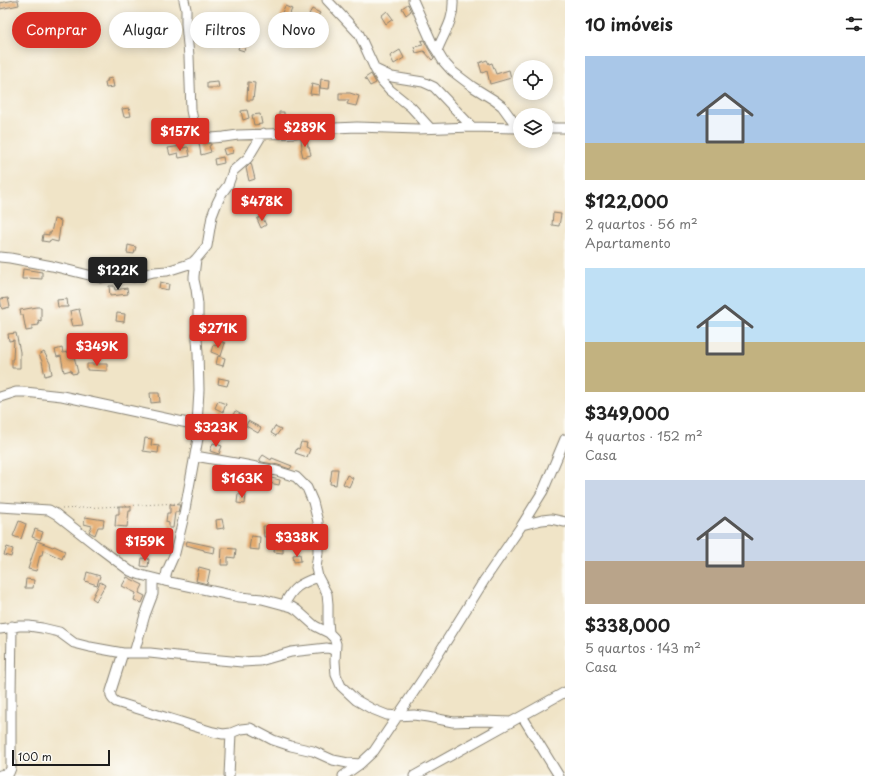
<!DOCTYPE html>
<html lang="pt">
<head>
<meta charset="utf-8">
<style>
  :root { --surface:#fff; --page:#f6f6f6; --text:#222; --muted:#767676; --accent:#d93025 }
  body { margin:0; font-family:"Playpen Sans",sans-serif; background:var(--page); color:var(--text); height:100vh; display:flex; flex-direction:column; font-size:15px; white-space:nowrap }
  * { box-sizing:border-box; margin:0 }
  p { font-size:13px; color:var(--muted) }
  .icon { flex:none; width:22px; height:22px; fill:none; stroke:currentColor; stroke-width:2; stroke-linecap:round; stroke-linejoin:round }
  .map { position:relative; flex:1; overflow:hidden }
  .drawer { display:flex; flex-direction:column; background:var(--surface); width:320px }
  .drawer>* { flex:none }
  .hud { position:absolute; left:12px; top:12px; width:380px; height:36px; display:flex; gap:8px }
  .controls { position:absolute; left:513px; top:60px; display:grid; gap:8px }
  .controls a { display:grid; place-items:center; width:40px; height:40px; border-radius:50%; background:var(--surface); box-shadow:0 2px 10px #0003; font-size:20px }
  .scale { position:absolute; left:12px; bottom:10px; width:98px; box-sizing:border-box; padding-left:4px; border:2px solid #1c1c1c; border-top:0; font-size:11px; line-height:14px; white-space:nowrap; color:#1c1c1c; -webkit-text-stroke:3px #fdfcf7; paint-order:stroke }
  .price { position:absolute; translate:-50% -34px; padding:0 9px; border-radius:4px; background:var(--accent); color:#fff; font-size:13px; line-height:26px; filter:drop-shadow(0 1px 2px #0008) }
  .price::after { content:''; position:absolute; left:50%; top:24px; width:12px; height:9px; margin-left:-6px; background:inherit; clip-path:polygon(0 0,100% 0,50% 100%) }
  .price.current { background:#222; color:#fff }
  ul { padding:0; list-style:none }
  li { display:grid; align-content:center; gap:8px; height:212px; padding:0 20px }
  li span { display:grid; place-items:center; height:124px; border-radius:0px; color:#555 }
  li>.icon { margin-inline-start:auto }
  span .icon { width:72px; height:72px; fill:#fffc; stroke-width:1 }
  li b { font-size:17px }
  h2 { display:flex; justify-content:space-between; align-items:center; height:48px; padding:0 20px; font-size:17px }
  .chip { padding:0 14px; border-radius:18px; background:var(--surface); box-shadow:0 2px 10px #0003; font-size:14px; line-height:36px }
  .chip.current { background:var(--accent); color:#fff }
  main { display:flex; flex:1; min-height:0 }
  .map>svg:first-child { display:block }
  .building { fill:#e4aa6d }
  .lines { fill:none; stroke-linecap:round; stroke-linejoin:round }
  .minor-casing { stroke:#868072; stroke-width:11 }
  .path { stroke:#868072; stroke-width:1; stroke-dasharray:1 3; stroke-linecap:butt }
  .minor { stroke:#fff; stroke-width:9 }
</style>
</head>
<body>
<main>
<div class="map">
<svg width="565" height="776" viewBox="0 0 565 776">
  <rect width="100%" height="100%" fill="#fdfcf7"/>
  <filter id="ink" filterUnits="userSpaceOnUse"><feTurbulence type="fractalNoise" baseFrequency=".025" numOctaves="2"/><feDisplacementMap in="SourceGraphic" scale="8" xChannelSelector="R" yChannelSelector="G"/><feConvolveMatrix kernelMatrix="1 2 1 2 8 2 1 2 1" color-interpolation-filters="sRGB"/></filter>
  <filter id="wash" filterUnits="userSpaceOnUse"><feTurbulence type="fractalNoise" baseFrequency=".012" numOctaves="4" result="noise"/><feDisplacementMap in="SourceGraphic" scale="16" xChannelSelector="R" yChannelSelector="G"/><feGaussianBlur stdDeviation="0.9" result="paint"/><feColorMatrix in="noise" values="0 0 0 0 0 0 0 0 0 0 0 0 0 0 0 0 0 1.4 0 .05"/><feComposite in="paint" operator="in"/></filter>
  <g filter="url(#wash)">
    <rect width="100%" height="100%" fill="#f0e4c7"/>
    <g id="blocks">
      <path class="building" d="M14 0H18L19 5 0 9V3Z
        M408 4 411 11 406 15 402 8Z
        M285 6 292 9 287 20 280 17Z
        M312 9 320 13 317 18 309 14Z
        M387 11 393 19 386 24 381 16Z
        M86 17 88 24 79 26 77 20Z
        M241 40 247 41 244 51 238 49Z
        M424 40 428 48 434 58 432 60 424 51 416 53 414 47 423 45 421 41Z
        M400 50 404 58 394 64 390 56Z
        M487 60 489 64 492 63 496 74 509 70 511 78 490 84 487 71 482 73 479 63Z
        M371 74 376 83 370 86 365 78Z
        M112 78 114 87 106 88 105 83H106V81H108L107 79Z
        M321 79 330 80 329 89 320 88Z
        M218 82 219 88H207V83Z
        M248 82 255 83 253 100H247Z
        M312 84 320 86 319 95 310 94Z
        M339 93H350L359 96 356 106 347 104 349 100H339Z
        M129 108 131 116 124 117 122 109Z
        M247 110 249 118 243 120 241 111Z
        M279 112H284V124H279Z
        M260 114 262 124 254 125 252 115Z
        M301 138H307L308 147H309L311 155 303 157 301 149H302Z
        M202 142 211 144V145L209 146 211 152 201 155 199 143Z
        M182 146 183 148 188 147 190 156 179 158 178 153 170 155 168 148Z
        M232 147 233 153 225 155 223 149Z
        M223 157 224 163 215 165 214 159Z
        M251 163 255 179 249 181 246 168Z
        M553 213 561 214 559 226 552 225Z
        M262 216 266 225 261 228 257 219Z
        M54 219 61 221 58 242 50 240 49 242 42 241 43 234 49 235V233H51Z
        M128 245 136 247 134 254 127 253Z
        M23 269 42 272V279L28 278V279H22Z
        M160 282 169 284 168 290 159 288Z
        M109 286H114L115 290 127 288 128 294 110 296Z
        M8 298 10 307 2 309 0 299Z
        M67 299 68 307H58L57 300Z
        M37 307H41V321L38 320 39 325 32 326V330L26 331 23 315H21L20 310Z
        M79 309 83 325 72 326 70 319H72L70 311Z
        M117 313 125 314 124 322 116 321Z
        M16 333 20 352V368H12V359H13L14 340 9 341 8 334Z
        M220 341 225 343 221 356 211 352 213 345 219 346Z
        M62 348 63 353 79 350V355L74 356 78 373 72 374 71 370 64 372 61 356 57 357 55 350Z
        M44 352 50 363 52 374 45 376 42 361 39 355Z
        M218 356 225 358 223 366 216 364Z
        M87 364H107V371L87 370Z
        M219 378 229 380 227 386 218 384Z
        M150 393H159L160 402 151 403Z
        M218 401 226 404 223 412 215 408Z
        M235 411 242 415 239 421 232 417Z
        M248 421 261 428 258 433 246 426Z
        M275 426 281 429 276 436 271 433Z
        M145 438 152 439 151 445 159 446 158 453 143 451Z
        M301 442 307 443 306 447 310 449 307 457 295 453 297 448 299 449Z
        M213 443 222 446 219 454 210 451Z
        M263 455 271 460 272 458 292 466 290 469 278 465 262 462 260 461V459Z
        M332 469H338L336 485 330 484Z
        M347 475 353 478 349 487 343 484Z
        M271 478 280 480 279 485 269 483Z
        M238 494 246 495 245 504 237 503Z
        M170 504 180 505 178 512H175L173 528H169V523L166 522 167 513H170Z
        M119 506H131V511H129L127 527 115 526 116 514H119Z
        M85 517 104 520 103 527H98L95 535 89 532 92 526 84 524Z
        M222 519 224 528 217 529 216 520Z
        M19 521 26 524 21 539 13 536Z
        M263 526H271L272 536 264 537Z
        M35 529 43 532 40 540 32 537Z
        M251 536 260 537 259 550 249 549Z
        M37 541 53 547 54 546 65 551 62 559 43 550 42 555H40L36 571 28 569Z
        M187 541 215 547 214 553 204 551V550L186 545Z
        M275 543H283V553L274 552Z
        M7 547 13 549 11 557 4 555Z
        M222 548 236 549 235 558 228 557V565H221Z
        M300 554 301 561 294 562 293 555Z
        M142 558 149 559 148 567 141 566Z
        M199 567 210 570 207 584 196 581Z
        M87 572 100 576 97 585 85 581Z
        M127 577 143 585 139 593 145 596 142 603 134 600 136 593 122 586Z
        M26 579 34 580 33 588H25Z
        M100 582 105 585 96 601 92 598Z"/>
    </g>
  </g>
  <g filter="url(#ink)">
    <use href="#blocks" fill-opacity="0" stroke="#868072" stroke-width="1"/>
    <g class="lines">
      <g class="minor-casing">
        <path id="minor" d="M184 0 186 9V24L189 56 191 110 196 135 212 138 224 137 238 135 296 133 313 129 357 127 418 129 472 127 520 128
          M327 0 359 34 375 69 382 81 390 90 411 107 430 128
          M413 0 433 45 437 51 443 61 452 71 473 87 494 100 502 106 518 128
          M437 51C444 32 454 22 453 0
          M375 69 392 77 423 82 434 87 472 127
          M546 128H565
          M0 257 10 258 52 266 101 278 105 277 115 274H120L134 277 154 272 167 271 186 265 193 262 196 259 207 246 212 216 217 203 222 193 228 185 233 171 248 158 263 133
          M0 397 16 392H25L62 396 197 425
          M195 456 241 464 277 471 296 477 307 488 313 502 318 522V553L316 568 318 577 327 594 328 604V621L329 633
          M0 507 49 510 56 514 98 547 130 571 141 575 165 581 240 597 262 599 292 607 297 610 315 626 329 633 334 638 336 644 335 661 336 675 341 686 356 700 372 709 387 715 397 716 414 715 428 717 453 722 482 721 511 722
          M522 525 542 520 551 519 565 522
          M165 581 167 571 175 553 183 520 199 433 197 425 199 390 198 353 197 339 198 321V304L196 289 194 280V276L196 259
          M284 605C293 587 299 584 318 577
          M0 629 19 626H29L42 628 59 632 74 643 90 647 123 653H150L177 656 242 662 260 661 291 652 327 648 331 649 335 651
          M123 653 111 691C110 697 112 699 116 702L213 732 223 734 231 733 241 729 250 728 273 740 291 746 313 751 333 760 348 763 360 764
          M134 653 145 615 153 594V578
          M522 716 559 776
          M0 775 9 773 11 768V694L12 626
          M229 776 231 733
          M343 776 360 764 374 751 424 677 485 579 522 525 543 491 565 439
          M414 776 565 692"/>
      </g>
      <path class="path" d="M62 509 179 503"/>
      <use href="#minor" class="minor"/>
    </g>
  </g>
</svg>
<div class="controls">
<a><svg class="icon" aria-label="locate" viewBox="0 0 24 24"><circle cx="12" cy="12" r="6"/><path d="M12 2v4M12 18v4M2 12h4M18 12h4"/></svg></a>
<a><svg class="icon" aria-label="layers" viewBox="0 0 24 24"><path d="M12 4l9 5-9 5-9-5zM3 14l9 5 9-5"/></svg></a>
</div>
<div class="scale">100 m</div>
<b class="price" style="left:305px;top:148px">$289K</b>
<b class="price" style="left:180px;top:152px">$157K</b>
<b class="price" style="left:262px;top:222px">$478K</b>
<b class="price current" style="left:118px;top:291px">$122K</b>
<b class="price" style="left:218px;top:349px">$271K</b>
<b class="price" style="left:97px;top:367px">$349K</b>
<b class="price" style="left:216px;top:448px">$323K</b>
<b class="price" style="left:242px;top:499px">$163K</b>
<b class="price" style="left:297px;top:558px">$338K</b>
<b class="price" style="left:145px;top:562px">$159K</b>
<div class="hud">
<a class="chip current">Comprar</a>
<a class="chip">Alugar</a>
<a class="chip">Filtros</a>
<a class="chip">Novo</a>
</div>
</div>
<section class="drawer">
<h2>10 imóveis<svg class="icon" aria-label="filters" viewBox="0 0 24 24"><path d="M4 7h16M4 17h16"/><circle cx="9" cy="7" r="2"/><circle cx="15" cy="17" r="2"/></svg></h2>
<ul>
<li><span style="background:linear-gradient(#a9c7e8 70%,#c2b280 0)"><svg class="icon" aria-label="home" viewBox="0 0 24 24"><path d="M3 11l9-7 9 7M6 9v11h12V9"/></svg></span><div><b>$122,000</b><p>2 quartos · 56 m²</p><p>Apartamento</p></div></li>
<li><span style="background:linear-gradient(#bfe0f5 60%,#c2b280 0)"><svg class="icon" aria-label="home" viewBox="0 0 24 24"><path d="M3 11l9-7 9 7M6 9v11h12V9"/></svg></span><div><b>$349,000</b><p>4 quartos · 152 m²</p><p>Casa</p></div></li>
<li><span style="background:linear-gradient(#c9d6e8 65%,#b9a48a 0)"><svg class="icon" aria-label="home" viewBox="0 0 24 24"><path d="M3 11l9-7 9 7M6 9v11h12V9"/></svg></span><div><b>$338,000</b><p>5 quartos · 143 m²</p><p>Casa</p></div></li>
</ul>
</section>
</main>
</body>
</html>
